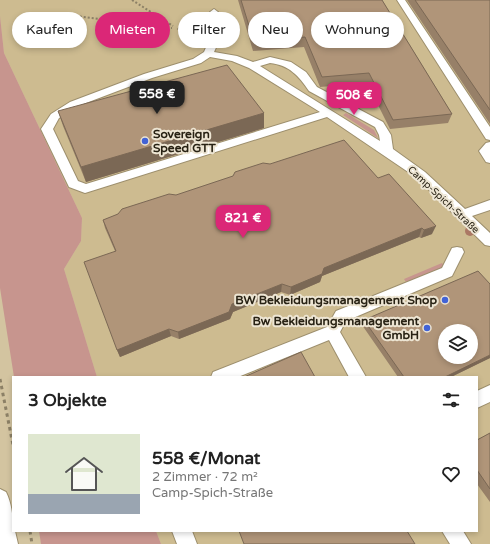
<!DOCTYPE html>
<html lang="de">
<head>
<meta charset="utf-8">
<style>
  :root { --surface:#fff; --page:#f2f2f2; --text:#222; --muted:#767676; --line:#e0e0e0; --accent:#db2777 }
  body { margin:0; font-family:"Varela Round",sans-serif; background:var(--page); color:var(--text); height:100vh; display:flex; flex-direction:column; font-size:15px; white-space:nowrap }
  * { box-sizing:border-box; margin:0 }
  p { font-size:13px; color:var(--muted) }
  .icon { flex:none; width:22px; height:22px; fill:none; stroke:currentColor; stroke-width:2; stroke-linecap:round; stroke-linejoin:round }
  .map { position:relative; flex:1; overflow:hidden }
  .details { position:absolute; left:12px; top:376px; width:466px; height:156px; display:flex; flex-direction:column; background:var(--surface); border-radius:0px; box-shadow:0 2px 6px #0003 }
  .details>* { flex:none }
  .hud { position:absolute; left:12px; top:12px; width:466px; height:36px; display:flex; gap:8px }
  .fabs { position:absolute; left:438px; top:324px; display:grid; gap:8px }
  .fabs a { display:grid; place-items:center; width:40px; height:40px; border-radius:50%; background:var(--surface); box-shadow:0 2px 6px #0003; font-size:20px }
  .price { position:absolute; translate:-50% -34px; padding:0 9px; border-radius:8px; background:var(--accent); color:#fff; font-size:13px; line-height:26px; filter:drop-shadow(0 1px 2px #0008) }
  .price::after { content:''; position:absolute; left:50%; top:24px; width:12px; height:9px; margin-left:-6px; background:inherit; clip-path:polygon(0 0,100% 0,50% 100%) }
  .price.current { background:#222; color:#fff }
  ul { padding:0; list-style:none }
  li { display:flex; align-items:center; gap:12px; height:100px; padding:0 16px }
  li+li { border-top:1px solid var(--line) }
  li span { display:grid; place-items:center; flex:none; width:112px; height:80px; border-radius:0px; color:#555 }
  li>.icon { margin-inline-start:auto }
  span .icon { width:48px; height:48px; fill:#fffc; stroke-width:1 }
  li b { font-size:17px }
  h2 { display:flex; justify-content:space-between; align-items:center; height:48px; padding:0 16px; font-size:17px }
  .tag { padding:0 14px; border-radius:18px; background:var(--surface); box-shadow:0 2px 6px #0003; font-size:14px; line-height:36px }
  .tag.current { background:var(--accent); color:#fff }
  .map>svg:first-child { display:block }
  .built { fill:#cdbb90; fill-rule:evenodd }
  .green { fill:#c7958e }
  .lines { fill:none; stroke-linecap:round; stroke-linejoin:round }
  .minor-casing { stroke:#9d8f6d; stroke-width:2 }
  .path-far1 { stroke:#8c8066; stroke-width:2; stroke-dasharray:2 2; stroke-linecap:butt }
  .path { stroke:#8c8066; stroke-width:3; stroke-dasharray:3.5 3.5; stroke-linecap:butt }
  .minor { fill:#fff; fill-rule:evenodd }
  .tree { fill:#ab7864 }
  .wall { fill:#978068 }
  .shaded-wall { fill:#7b6855 }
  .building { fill:#b09579; stroke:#7b6855; fill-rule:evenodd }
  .poi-dot { fill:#4263d6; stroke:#ede5d3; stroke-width:1.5 }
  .labels { text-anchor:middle; stroke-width:4; stroke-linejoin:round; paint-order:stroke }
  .far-street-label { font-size:10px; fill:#282214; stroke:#ede5d3 }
  .poi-label { font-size:12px; font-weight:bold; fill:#282214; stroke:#ede5d3; text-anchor:end }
</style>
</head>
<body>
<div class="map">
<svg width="490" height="544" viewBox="0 0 490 544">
  <rect width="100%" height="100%" fill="#d3c4a0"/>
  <path class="built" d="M0 0H490V544H161L156 531H477V377H97L64 269 81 241 82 218 4 53 0 16ZM445 331H471V357H445Z"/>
  <path class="green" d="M0 16 4 53 82 218 81 241 64 269 97 377H14L0 288Z
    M346 113 374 130 378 138 343 115Z
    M442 263 445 267 406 282 404 279Z
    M39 531H156L161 544H41Z"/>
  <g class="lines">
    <g class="minor-casing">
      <path id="minor" d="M397 0H405L490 127V140L486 139Z
        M214 9 218 12 223 32 214 52 237 56 253 62 270 57 291 62 306 72 317 87 383 122 391 135 393 149 425 172 465 209 490 200V210L472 216 490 233V246L485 245 417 178 327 117 85 193 69 187 41 129 51 114 70 102 144 74 193 59 204 52 212 34 183 32 178 29 183 26 213 29 210 12ZM210 57 232 61 249 68 320 112 86 184 78 181 53 129 59 118 78 106 152 78 201 63ZM270 63C289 65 299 76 309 91L375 127 379 135 380 141 260 66Z
        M490 142V163L486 162 479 151 486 143Z
        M457 247 462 248 464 252 452 276 346 321 340 332 366 377H349L329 340 238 377H211L213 372 327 327 336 311 442 268 452 248Z
        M490 385V402L477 408V391Z
        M0 489 6 492C12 504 13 518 13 531H15L18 544H0Z
        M172 531H192L197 544H177Z
        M442 531H463L471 544H450Z"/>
    </g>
    <path class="path-far1" d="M132 0 173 26
      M52 13 172 28"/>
    <path class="path" d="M0 379 13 445
      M30 531 32 544"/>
    <use href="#minor" class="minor"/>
  </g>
  <circle class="tree" cx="470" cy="231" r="5"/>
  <path class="wall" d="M238 0H382L452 114 448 123 390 129 367 83 320 87 304 47 253 51Z
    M407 0H490V124Z
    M58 111 264 113V128L86 182 63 126Z
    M270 164 378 178 432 234 421 238 419 237 322 276 320 282 290 295 281 292 233 312 230 319 179 339 171 336 120 357 117 350 115 251 105 228 103 220Z
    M490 284V358L451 377H398L362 325 364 320Z
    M490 433V502L477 484V440Z"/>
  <path class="shaded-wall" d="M264 113V128L86 182 81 167Z
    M436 226 432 234 421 238 424 230Z
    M422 228 419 237 322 276 320 282 290 295 291 287 324 268Z
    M282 284 281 292 233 312 230 319 179 339 178 332 232 304Z
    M169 329 171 336 120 357 117 350Z
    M490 355V358L451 377H445Z"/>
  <path class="building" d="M241 0H382L452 114 393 120 369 73 322 77 305 37 254 42Z
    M415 0H490V110Z
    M227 65 264 113 81 167 58 111Z
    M344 140 378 178 389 174 436 226 424 230 422 228 324 268 322 274 291 287 282 284 232 304 229 312 178 332 169 329 117 350 84 262 116 251 103 220 118 214 122 209 169 194 176 195 233 176 235 172 263 163 270 164Z
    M478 271 490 284V355L445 377H404L364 320ZM445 331H471V357H445Z
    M301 352 315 377H244Z
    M490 433V489L477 470V440Z
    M239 531H407L415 544H244Z"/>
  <g class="poi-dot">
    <circle cx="145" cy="141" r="4"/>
    <circle cx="445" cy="300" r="4"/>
    <circle cx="427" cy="328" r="4"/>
  </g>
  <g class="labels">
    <g class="far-street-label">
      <text transform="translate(444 199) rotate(43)" y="4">Camp-Spich-Straße</text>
    </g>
    <g class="poi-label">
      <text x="153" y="138" text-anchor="start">Sovereign<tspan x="153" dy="14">Speed GTT</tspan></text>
      <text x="437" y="304">BW Bekleidungsmanagement Shop</text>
      <text x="419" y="325">Bw Bekleidungsmanagement<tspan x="419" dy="14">GmbH</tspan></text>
    </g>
  </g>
</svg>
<div class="fabs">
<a><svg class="icon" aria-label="layers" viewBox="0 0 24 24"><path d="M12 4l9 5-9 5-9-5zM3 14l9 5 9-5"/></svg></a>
</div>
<b class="price current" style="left:157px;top:115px">558 €</b>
<b class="price" style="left:354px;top:116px">508 €</b>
<b class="price" style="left:243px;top:239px">821 €</b>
<div class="hud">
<a class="tag">Kaufen</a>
<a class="tag current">Mieten</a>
<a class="tag">Filter</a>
<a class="tag">Neu</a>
<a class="tag">Wohnung</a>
</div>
<section class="details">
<h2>3 Objekte<svg class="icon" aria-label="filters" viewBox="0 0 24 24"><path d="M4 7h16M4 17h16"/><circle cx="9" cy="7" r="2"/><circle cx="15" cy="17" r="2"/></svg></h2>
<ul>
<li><span style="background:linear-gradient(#dfe7d0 75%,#9aa5b1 0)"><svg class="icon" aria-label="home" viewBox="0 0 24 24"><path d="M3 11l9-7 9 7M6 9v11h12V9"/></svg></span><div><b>558 €/Monat</b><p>2 Zimmer · 72 m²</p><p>Camp-Spich-Straße</p></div><svg class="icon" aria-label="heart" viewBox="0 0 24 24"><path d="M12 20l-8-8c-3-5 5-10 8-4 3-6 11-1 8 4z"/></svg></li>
</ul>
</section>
</div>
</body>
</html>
